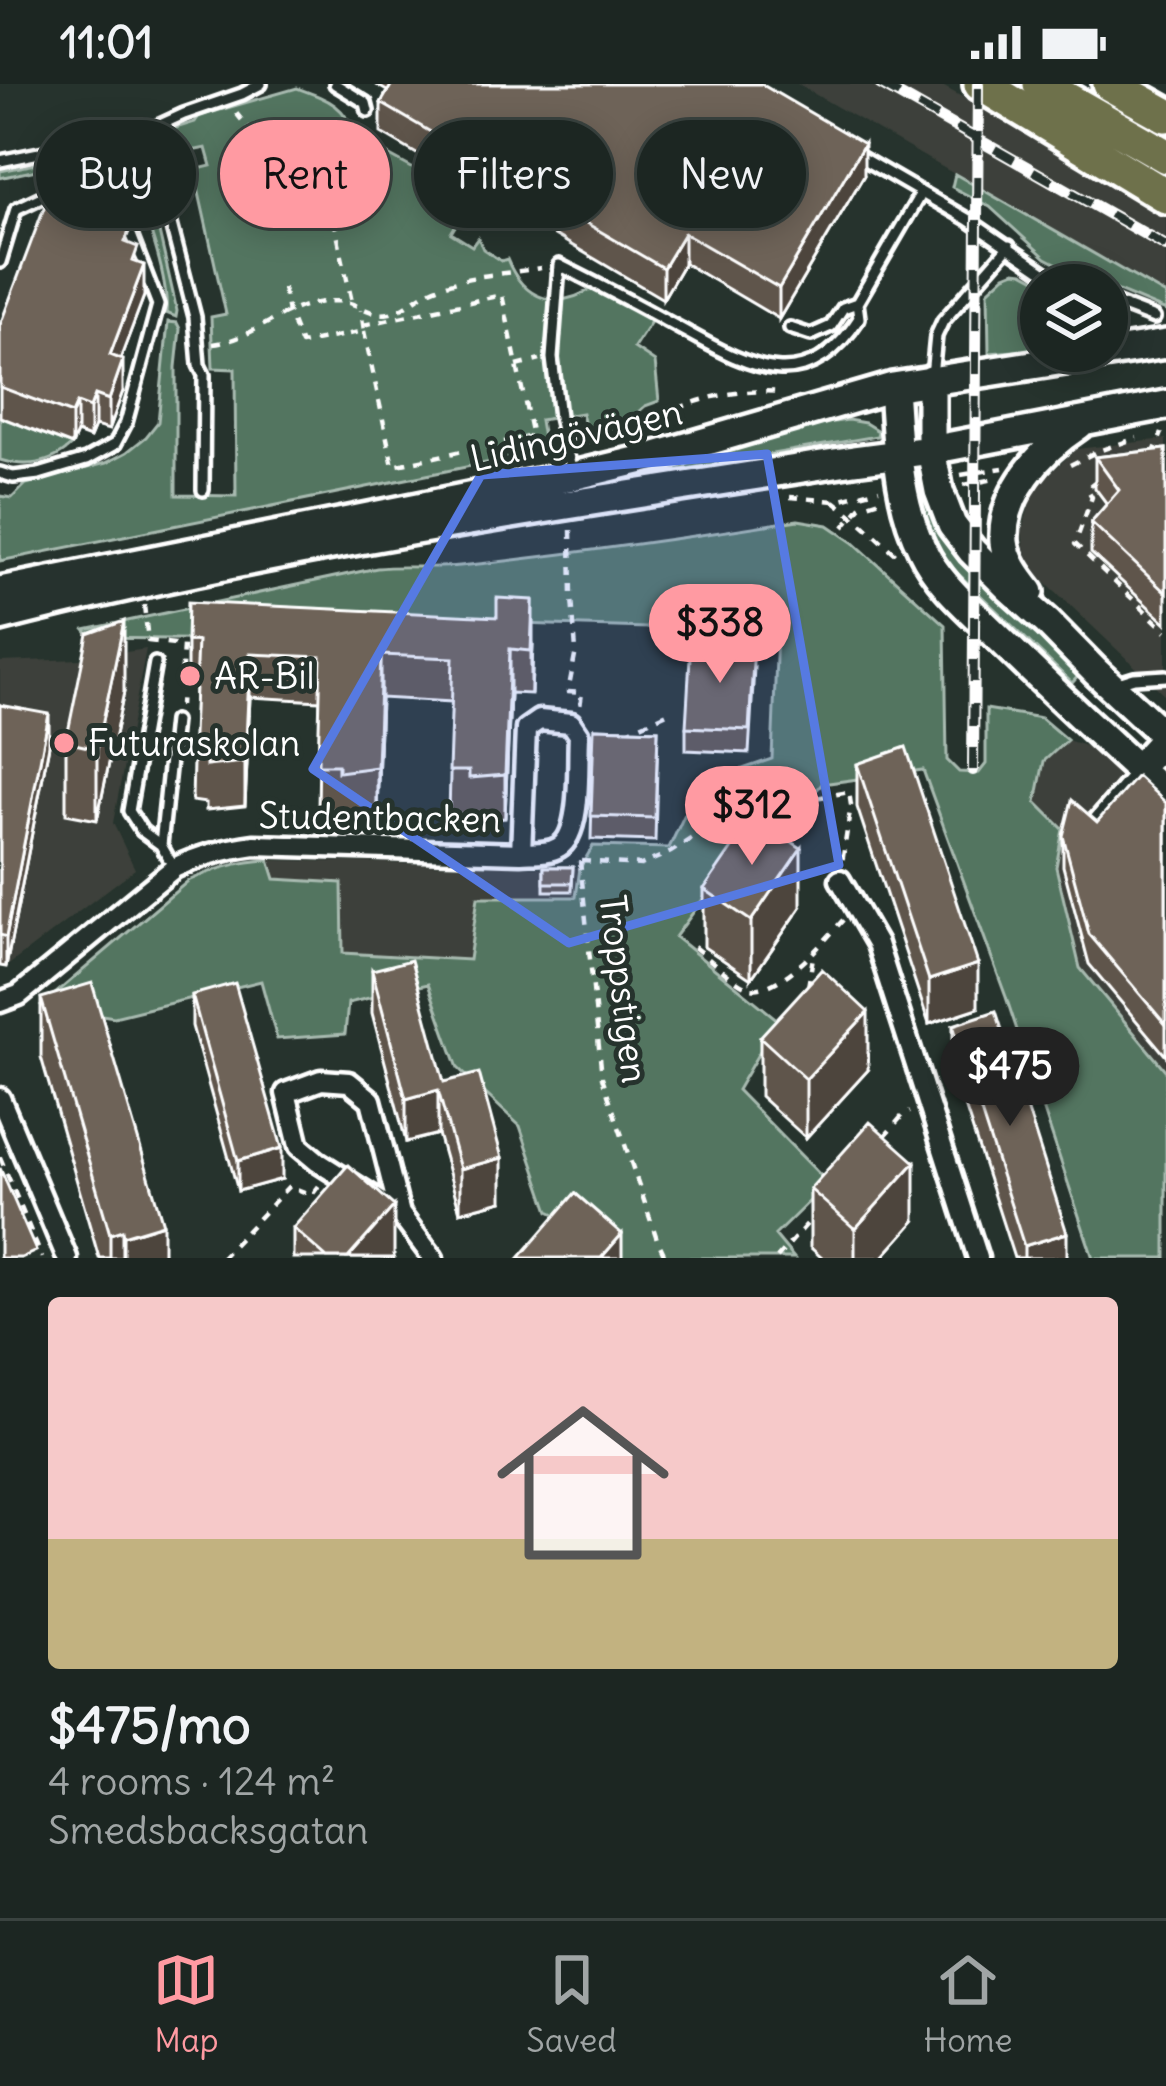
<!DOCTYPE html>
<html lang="en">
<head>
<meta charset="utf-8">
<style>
  :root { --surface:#1c2622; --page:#29322f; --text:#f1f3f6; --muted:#a0a5a5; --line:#3a4340; --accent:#ff9aa2 }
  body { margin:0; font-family:Delius,sans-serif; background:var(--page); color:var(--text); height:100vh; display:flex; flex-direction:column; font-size:45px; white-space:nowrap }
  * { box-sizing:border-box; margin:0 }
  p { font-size:39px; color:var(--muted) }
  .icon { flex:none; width:66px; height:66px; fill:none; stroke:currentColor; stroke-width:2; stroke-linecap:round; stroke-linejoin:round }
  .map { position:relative; height:1174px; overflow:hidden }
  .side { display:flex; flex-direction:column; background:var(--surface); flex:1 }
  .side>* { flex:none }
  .hud { position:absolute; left:36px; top:36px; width:1095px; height:108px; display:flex; gap:24px }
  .tools { position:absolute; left:1020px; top:180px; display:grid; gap:24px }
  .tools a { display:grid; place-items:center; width:108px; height:108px; border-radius:50%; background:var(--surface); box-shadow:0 6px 30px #0003,0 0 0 3px var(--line); font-size:60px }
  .price { position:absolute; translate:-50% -102px; padding:0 27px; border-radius:42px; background:var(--accent); color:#111; font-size:39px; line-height:78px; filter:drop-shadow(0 3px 6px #0008) }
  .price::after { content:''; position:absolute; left:50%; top:72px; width:36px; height:27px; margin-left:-18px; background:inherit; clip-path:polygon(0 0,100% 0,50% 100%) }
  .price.on { background:#222; color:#fff }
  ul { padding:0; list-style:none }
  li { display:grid; align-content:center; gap:24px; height:636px; padding:0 48px }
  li+li { border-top:3px solid var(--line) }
  li span { display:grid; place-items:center; height:372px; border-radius:12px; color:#555 }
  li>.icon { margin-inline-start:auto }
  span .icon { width:216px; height:216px; fill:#fffc; stroke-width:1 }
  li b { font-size:51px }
  .pill { padding:0 42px; border-radius:54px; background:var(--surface); box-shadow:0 6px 30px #0003,0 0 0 3px var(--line); font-size:42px; line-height:108px }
  .pill.on { background:var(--accent); color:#111 }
  .status { display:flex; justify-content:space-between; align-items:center; height:84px; padding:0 60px; background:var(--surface); direction:ltr }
  .status svg { height:33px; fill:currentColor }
  .tabs { display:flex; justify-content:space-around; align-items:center; height:168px; border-top:3px solid var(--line); background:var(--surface); font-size:33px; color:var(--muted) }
  .tabs a { display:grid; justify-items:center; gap:6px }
  .tabs .on { color:var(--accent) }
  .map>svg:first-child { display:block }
  .built { fill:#3c413a }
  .green { fill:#527560; stroke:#a8bab0; stroke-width:3 }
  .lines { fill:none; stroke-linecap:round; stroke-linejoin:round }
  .service-casing { stroke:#fff; stroke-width:18 }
  .minor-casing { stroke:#fff; stroke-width:27 }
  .secondary-casing { stroke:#fff; stroke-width:36 }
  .motorway-casing { stroke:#fff; stroke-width:42 }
  .path { stroke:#fff; stroke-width:4.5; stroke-dasharray:9 9; stroke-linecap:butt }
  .service { stroke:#26332d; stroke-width:9 }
  .minor { stroke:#26332d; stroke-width:18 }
  .secondary { stroke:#26332d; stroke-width:27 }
  .motorway { stroke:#6e714b; stroke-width:33 }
  .rail-casing { stroke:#fff; stroke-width:12 }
  .rail { stroke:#26332d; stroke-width:8; stroke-dasharray:22; stroke-linecap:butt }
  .wall { fill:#5f554c; stroke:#fff; stroke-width:3 }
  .shaded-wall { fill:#4d453e; stroke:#fff; stroke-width:3 }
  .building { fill:#6e6358; stroke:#fff; stroke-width:3 }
  .marked { fill:#567ae2; fill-opacity:0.2; stroke:#567ae2; stroke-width:9; stroke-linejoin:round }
  .poi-dot { fill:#ff9aa2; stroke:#26332d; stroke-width:4.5 }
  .labels { text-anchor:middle; stroke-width:10; stroke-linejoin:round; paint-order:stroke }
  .street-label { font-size:36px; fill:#fff; stroke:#26332d }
  .poi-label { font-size:36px; fill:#fff; stroke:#26332d; text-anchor:start }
</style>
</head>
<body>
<div class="status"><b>11:01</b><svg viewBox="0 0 49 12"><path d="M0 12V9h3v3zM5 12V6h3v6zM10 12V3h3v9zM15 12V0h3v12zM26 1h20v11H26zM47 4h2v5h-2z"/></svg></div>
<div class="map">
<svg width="1166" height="1174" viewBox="0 0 1166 1174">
  <rect width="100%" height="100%" fill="#26332d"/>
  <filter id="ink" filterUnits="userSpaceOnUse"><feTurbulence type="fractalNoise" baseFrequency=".00833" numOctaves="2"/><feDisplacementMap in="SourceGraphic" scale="24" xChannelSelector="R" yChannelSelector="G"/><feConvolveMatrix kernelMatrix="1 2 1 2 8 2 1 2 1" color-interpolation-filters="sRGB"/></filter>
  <g filter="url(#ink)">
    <path class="built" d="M797 0H939L1166 128V211Z
      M1166 355V612L1033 486 1024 464 1022 447 1034 405 1076 365Z
      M146 565 113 739 135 785 6 883 0 882V578L80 575Z
      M1067 656 1092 664 1166 733V987L1080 884 1056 783 1063 745 1036 718 1044 677Z
      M269 776 580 784 576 813H478L470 876 343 869 275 795Z"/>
    <path class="green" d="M297 4C330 16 345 21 357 54L465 113 456 131 460 134 451 149 472 162 478 154 483 165 501 177 507 175C524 217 558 227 594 203L652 236 634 264 655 278 659 317 645 322 621 343 589 359 582 329 540 336 545 367 0 477V412L12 414 26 400 106 379 127 368 146 353 158 338 168 238 177 239 180 245 176 283V411L236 412 235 285 213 284 211 233 226 230 194 86 211 82 206 64 167 72 163 56 166 47 195 38 199 32Z
      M139 60 177 227 176 233 166 229C170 190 137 105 119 68L0 94V87Z
      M955 90 1166 211V227L1075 189 1046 174 990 123 952 103Z
      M1015 187 1023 188 1047 201H1041V265L989 269 988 207 1005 191Z
      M0 333 72 361C52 380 27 384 0 376Z
      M848 336 865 339 878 347 877 352 645 392 644 387 799 343Z
      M922 416H926L949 463 1082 588 1072 599 946 478 929 446Z
      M798 436 828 441 853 458 945 541 947 676 959 688 979 689 986 680V625L1041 634 1067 656 1044 677 1036 718 1063 745 1056 783 1080 884 1166 987V1174H1093L1006 913 923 686 822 700 765 765 737 769 675 853 778 936 737 1006 828 1099 775 1151 794 1174H617L585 1144 549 1127 520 1042 458 984 428 900 348 919 345 950 277 955 261 897 114 933 42 921 188 797C215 785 239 777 269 776L275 795 342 799 343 869 469 876 478 813H576L580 784 593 762 669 764 699 700 772 675 777 548 490 539 488 559 92 554 85 546 377 484C405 481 432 485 460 482 573 470 686 454 798 436Z"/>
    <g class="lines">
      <g class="service-casing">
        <path id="service" d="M335 0 366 19 368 27
          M147 47 195 233 199 281 204 291 203 406
          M853 69 967 135 1050 192 1072 201
          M0 77 147 47 184 30 242 10 261 0
          M0 178 16 125 56 106
          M1107 216 1154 234
          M790 244 811 251 831 242 843 224 857 219 921 109
          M932 292 936 252 943 237 1009 162
          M572 388 559 333 552 274 559 181C595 199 631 217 666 237 738 275 801 324 859 234L857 219
          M0 389 13 393 39 390 86 376 115 360 126 339 158 221 119 120 106 112
          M155 579 129 727 142 747 161 761
          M1118 599 1134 594 1166 592
          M174 637 161 761 174 784
          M1086 745 1133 690"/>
      </g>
      <g class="minor-casing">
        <path id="minor" d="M840 796 877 860 978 1174
          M0 918 19 911 174 784C201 771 225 765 255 761L521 769C534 768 548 770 559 763 583 749 577 679 579 651L571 639 539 636 526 645 521 769
          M0 1014 67 1174
          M400 1130 371 1016 349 998 321 996 286 1009 299 1062 318 1078 400 1130 433 1174"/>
      </g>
      <g class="secondary-casing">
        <path id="secondary" d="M931 296V366L939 407 952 441 972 467 1009 504 1047 538 1095 587 1166 653 1137 685
          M893 303C897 358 897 415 922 465 939 501 971 526 999 554 1054 608 1110 660 1166 711
          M0 507 573 392 656 372 893 303 1166 260
          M1030 508C1018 493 1006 477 1004 458 1001 409 1041 366 1079 341
          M0 533C280 461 568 421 854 376L931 366 1166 321"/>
      </g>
      <g class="motorway-casing">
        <path id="motorway" d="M981 0 1166 112
          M1040 0 1166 72
          M1110 0 1166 31"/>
      </g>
      <path class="path" d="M236 29 268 68 317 58 352 218
        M319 63 367 46
        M283 204 288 228 301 260 364 247 361 226
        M363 241 502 211 532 352 393 382 364 247
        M213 260C249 256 274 230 308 221 319 218 333 216 345 218 361 221 372 233 390 229 405 226 416 213 431 206 464 191 505 190 541 184
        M517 282 540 276
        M631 352C677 318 726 304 783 308
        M1153 371 1162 349
        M1070 381 1098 367 1137 354
        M961 391 1003 384
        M1097 396 1087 404 1092 413 1075 460 1166 547
        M964 401 994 395
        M790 413 834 417 879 405
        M834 417 863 440 898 472
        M844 443 861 422 880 416
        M571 446 572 514 576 567 568 608 582 609 580 623
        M144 521 148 557 183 561 180 622
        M625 648 674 626
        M580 777 602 993 657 1155 666 1174
        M581 777 641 781 671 768 710 742 782 720 849 708 851 721 842 779
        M694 863C706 872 734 898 747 903 777 914 824 857 843 836
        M808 903 814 867
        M884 1053 903 1031 910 1028
        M0 1073 42 1174
        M221 1174 289 1102 312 1111 321 1099
        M777 1174 813 1133"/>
      <use href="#service" class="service"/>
      <use href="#minor" class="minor"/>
      <use href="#secondary" class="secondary"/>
      <use href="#motorway" class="motorway"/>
      <g class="rail-casing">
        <path id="rail" d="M880 0 1166 162
          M973 686 978 0"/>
      </g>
      <use href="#rail" class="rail"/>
    </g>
    <path class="wall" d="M375 0H761L864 91 779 235 684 179 663 215 381 49V19L387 7Z
      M113 125 138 179 144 212 120 275 123 307 109 346 95 342 90 354 77 349 72 361 0 333V241Z
      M1166 365V539L1091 469V438L1107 420 1095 404V373Z
      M187 557 533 560 531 610 510 609 505 734 469 737V730H449L452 618 381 614 377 727 338 732V725H318L320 617 250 613 245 722 206 726V719L192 717 195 600H187Z
      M754 584 749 669 686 666V643Z
      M124 608 97 736 66 730V658Z
      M0 621 49 661 6 883 0 882Z
      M594 644 658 646 655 757 591 755Z
      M857 680 978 924 929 940 857 723Z
      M1166 719V972L1089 880 1063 782V752L1097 738Z
      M544 783H573L572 807H544Z
      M704 805 801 823 751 895 704 863Z
      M372 886 444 998 502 1117 460 1128 438 1050 406 1058 372 929Z
      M192 911 282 1095 238 1107 192 942Z
      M41 914 163 1174H99L41 973Z
      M953 941 1067 1174H1014L953 985Z
      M760 953 868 986 806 1054 760 1012Z
      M810 1105 915 1137 882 1174H822L810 1163Z
      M293 1144 394 1174H293Z"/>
    <path class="shaded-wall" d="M864 60V91L779 235V204Z
      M684 149V179L663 215V184Z
      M144 181V212L110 302V271Z
      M123 276V307L109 346V316Z
      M95 311V342L90 354V324Z
      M77 319V349L72 361V330Z
      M533 516V560L531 610V567Z
      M124 537V608L97 736V665Z
      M510 565V609L505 734V691Z
      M250 570V613L245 722V678Z
      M381 571V614L377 727V683Z
      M49 630V661L6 883V853Z
      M801 764V823L751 895V837Z
      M978 880V924L929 940V896Z
      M868 928V986L806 1054V995Z
      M438 1006V1050L406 1058V1015Z
      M282 1064V1095L238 1107V1077Z
      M502 1074V1117L460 1128V1085Z
      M915 1078V1137L882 1174H855V1145Z
      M394 1122V1174H348Z
      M163 1140V1174H123V1152Z
      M122 1146V1174H110V1150Z
      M1067 1149V1174H1024V1162Z
      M622 1150V1174H601Z"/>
    <path class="building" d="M392 0H761L864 60 779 204 684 149 663 184 381 19Z
      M57 89 113 111 108 123 122 129 118 140 130 145 125 158 138 163 133 177 144 181 110 271 123 276 109 316 95 311 90 324 77 319 72 330 0 303V241Z
      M1166 365V509L1091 438 1119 406 1095 373Z
      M497 514 533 516 531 567 510 565 505 691 469 694V687H449L453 574 381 571 377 683 338 688V681H318L321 573 250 570 245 678 206 682V676L192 674 197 557H187L188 518 497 533Z
      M124 537 97 665 66 658 88 550Z
      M691 557 754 561 749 646 686 643Z
      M0 621 49 630 6 853 0 851Z
      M594 644 658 646 655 734 591 732Z
      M906 663 978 880 929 896 857 680Z
      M1137 692 1166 719V941L1089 850 1063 752 1072 716 1097 738Z
      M754 732 801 764 751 837 704 805Z
      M544 783H573L572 799H544Z
      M411 876 444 998 479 989 502 1074 460 1085 438 1006 406 1015 372 886Z
      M822 885 868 928 806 995 760 953Z
      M92 899 163 1140 123 1152 122 1146 110 1150 41 914Z
      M235 899 282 1064 238 1077 192 911Z
      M996 927 1067 1149 1024 1162 953 941Z
      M870 1038 915 1078 855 1145 810 1105Z
      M348 1081 394 1122 348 1174H327L293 1144Z
      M0 1084 36 1167 21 1174H0Z
      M575 1109 622 1150 601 1174H519Z"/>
  </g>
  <path class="marked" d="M767 370 839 781 569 859 313 685 481 391Z"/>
  <g class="poi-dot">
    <circle cx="190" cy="592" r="12"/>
    <circle cx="64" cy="659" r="12"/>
  </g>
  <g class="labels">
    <g class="street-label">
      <text transform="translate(576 351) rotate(-13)" y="13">Lidingövägen</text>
      <text transform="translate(380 733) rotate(1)" y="13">Studentbacken</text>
      <text transform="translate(624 905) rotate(83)" y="13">Troppstigen</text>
    </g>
    <g class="poi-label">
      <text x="214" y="605">AR-Bil</text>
      <text x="88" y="672">Futuraskolan</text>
    </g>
  </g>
</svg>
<div class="tools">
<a><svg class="icon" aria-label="layers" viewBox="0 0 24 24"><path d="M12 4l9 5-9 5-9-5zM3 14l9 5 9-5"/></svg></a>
</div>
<b class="price" style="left:720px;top:602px">$338</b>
<b class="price" style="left:752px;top:784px">$312</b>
<b class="price on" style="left:1010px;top:1045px">$475</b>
<div class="hud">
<a class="pill">Buy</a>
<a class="pill on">Rent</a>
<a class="pill">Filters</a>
<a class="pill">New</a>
</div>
</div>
<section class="side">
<ul>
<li><span style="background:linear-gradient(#f6c9c9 65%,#c2b280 0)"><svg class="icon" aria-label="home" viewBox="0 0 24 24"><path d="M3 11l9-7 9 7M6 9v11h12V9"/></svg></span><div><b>$475/mo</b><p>4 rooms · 124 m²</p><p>Smedsbacksgatan</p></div></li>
</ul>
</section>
<nav class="tabs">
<a class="on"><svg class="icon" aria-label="map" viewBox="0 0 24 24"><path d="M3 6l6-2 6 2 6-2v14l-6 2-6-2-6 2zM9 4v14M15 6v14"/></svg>Map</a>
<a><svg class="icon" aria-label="saved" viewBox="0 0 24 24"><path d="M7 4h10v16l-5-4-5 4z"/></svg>Saved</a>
<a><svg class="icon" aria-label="home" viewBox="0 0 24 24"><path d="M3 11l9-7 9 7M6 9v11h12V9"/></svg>Home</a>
</nav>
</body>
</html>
